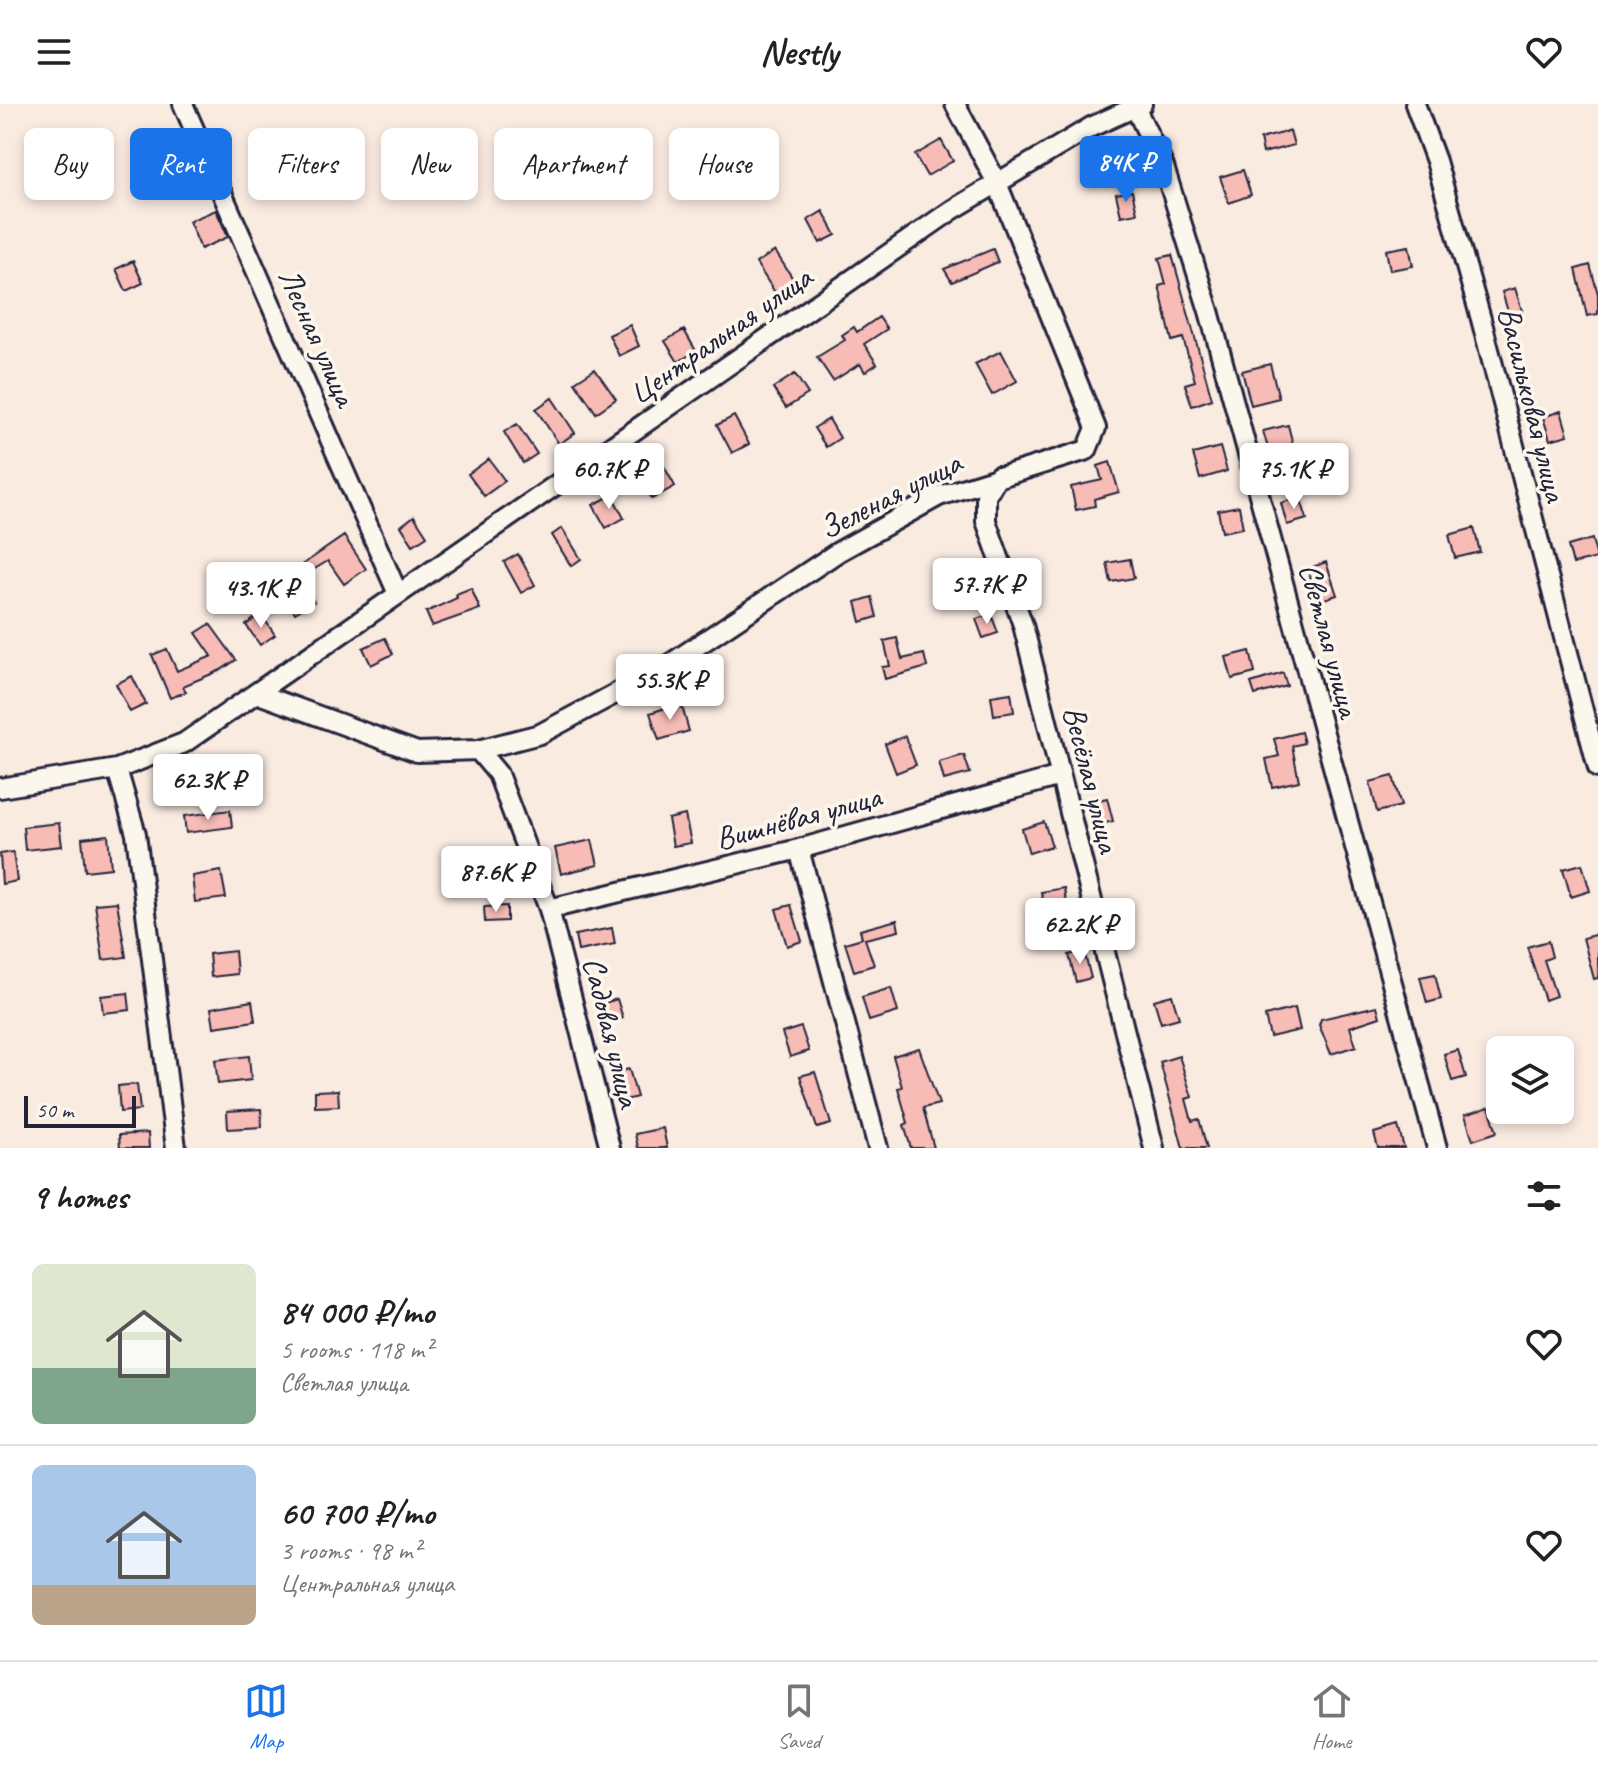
<!DOCTYPE html>
<html lang="en">
<head>
<meta charset="utf-8">
<style>
  :root { --surface:#fff; --page:#f6f6f6; --text:#222; --muted:#767676; --line:#e0e0e0; --accent:#1a73e8 }
  body { margin:0; font-family:Caveat,sans-serif; background:var(--page); color:var(--text); height:100vh; display:flex; flex-direction:column; font-size:30px; white-space:nowrap }
  * { box-sizing:border-box; margin:0 }
  p { font-size:26px; color:var(--muted) }
  .icon { flex:none; width:44px; height:44px; fill:none; stroke:currentColor; stroke-width:2; stroke-linecap:round; stroke-linejoin:round }
  .map { position:relative; height:1044px; overflow:hidden }
  .side { display:flex; flex-direction:column; background:var(--surface); flex:1 }
  .side>* { flex:none }
  .banner { position:absolute; left:24px; top:24px; width:800px; height:72px; display:flex; gap:16px }
  .controls { position:absolute; left:1486px; top:932px; display:grid; gap:16px }
  .controls a { display:grid; place-items:center; width:88px; height:88px; border-radius:12px; background:var(--surface); box-shadow:0 4px 12px #0003; font-size:40px }
  .scale { position:absolute; left:24px; bottom:20px; width:112px; box-sizing:border-box; padding-left:8px; border:4px solid #22223b; border-top:0; font-size:22px; line-height:28px; white-space:nowrap; color:#22223b; -webkit-text-stroke:6px #fbf7ec; paint-order:stroke }
  .price { position:absolute; translate:-50% -68px; padding:0 18px; border-radius:8px; background:#fff; color:#222; font-size:26px; line-height:52px; filter:drop-shadow(0 2px 4px #0008) }
  .price::after { content:''; position:absolute; left:50%; top:48px; width:24px; height:18px; margin-left:-12px; background:inherit; clip-path:polygon(0 0,100% 0,50% 100%) }
  .price.selected { background:var(--accent); color:#fff }
  ul { padding:0; list-style:none }
  li { display:flex; align-items:center; gap:24px; height:200px; padding:0 32px }
  li+li { border-top:2px solid var(--line) }
  li span { display:grid; place-items:center; flex:none; width:224px; height:160px; border-radius:12px; color:#555 }
  li>.icon { margin-inline-start:auto }
  span .icon { width:96px; height:96px; fill:#fffc; stroke-width:1 }
  li b { font-size:34px }
  h2 { display:flex; justify-content:space-between; align-items:center; height:96px; padding:0 32px; font-size:34px }
  .tag { padding:0 28px; border-radius:12px; background:var(--surface); box-shadow:0 4px 12px #0003; font-size:28px; line-height:72px }
  .tag.selected { background:var(--accent); color:#fff }
  header { display:flex; justify-content:space-between; align-items:center; height:104px; padding:0 32px; background:var(--surface); font-size:36px; font-weight:600 }
  .tabs { display:flex; justify-content:space-around; align-items:center; height:112px; border-top:2px solid var(--line); background:var(--surface); font-size:22px; color:var(--muted) }
  .tabs a { display:grid; justify-items:center; gap:4px }
  .tabs .selected { color:var(--accent) }
  .map>svg:first-child { display:block }
  .building { fill:#f8bcb7; stroke:#22223b; stroke-width:2 }
  .lines { fill:none; stroke-linecap:round; stroke-linejoin:round }
  .minor-casing { stroke:#22223b; stroke-width:24 }
  .minor { stroke:#fbf7ec; stroke-width:18 }
  .labels { text-anchor:middle; stroke-width:7; stroke-linejoin:round; paint-order:stroke }
  .street-label { font-size:32px; fill:#22223b; stroke:#fbf7ec }
</style>
</head>
<body>
<header><svg class="icon" aria-label="menu" viewBox="0 0 24 24"><path d="M4 6h16M4 12h16M4 18h16"/></svg>Nestly<svg class="icon" aria-label="heart" viewBox="0 0 24 24"><path d="M12 20l-8-8c-3-5 5-10 8-4 3-6 11-1 8 4z"/></svg></header>
<div class="map">
<svg width="1598" height="1044" viewBox="0 0 1598 1044">
  <rect width="100%" height="100%" fill="#faebe1"/>
  <filter id="ink" filterUnits="userSpaceOnUse"><feTurbulence type="fractalNoise" baseFrequency=".0125" numOctaves="2"/><feDisplacementMap in="SourceGraphic" scale="16" xChannelSelector="R" yChannelSelector="G"/><feConvolveMatrix kernelMatrix="1 2 1 2 8 2 1 2 1" color-interpolation-filters="sRGB"/></filter>
  <g filter="url(#ink)">
    <path class="building" d="M1290 27 1294 41 1263 49 1260 35Z
      M941 36 953 57 927 72 915 51Z
      M1243 66 1251 91 1229 99 1220 73Z
      M1132 87 1137 109 1121 112 1116 90Z
      M216 106 228 133 201 145 189 117Z
      M823 107 836 131 820 139 808 116Z
      M1409 142 1413 162 1390 166 1386 146Z
      M993 145 998 158 952 178 944 165Z
      M775 147 795 178 776 190 756 159Z
      M1172 151 1212 295 1192 302 1185 280 1195 277 1183 234 1172 237 1159 182 1166 180 1159 154Z
      M133 157 143 179 126 187 116 165Z
      M1590 161 1598 190V210L1587 212 1576 165Z
      M1515 184 1523 210 1510 214 1502 188Z
      M879 213 887 225 864 240 877 260 865 268 860 260 833 277 817 253 845 236 842 231 854 223 857 228Z
      M630 221 639 242 619 252 609 231Z
      M684 226 696 247 678 258 665 237Z
      M1001 247 1017 277 992 291 975 260Z
      M1270 260 1279 294 1251 301 1242 267Z
      M595 265 616 295 596 309 575 278Z
      M795 270 808 290 786 304 773 284Z
      M552 294 575 329 559 340 536 305Z
      M1561 307 1568 331 1550 336 1543 313Z
      M734 312 749 340 732 349 717 321Z
      M829 315 840 334 826 343 814 324Z
      M517 320 537 350 523 359 504 328Z
      M1288 321 1294 345 1270 351 1263 327Z
      M1220 343 1227 367 1200 375 1193 350Z
      M489 355 505 377 484 392 468 370Z
      M661 357 675 382 652 395 638 370Z
      M1110 358 1119 388 1094 395 1095 402 1076 406 1071 383 1102 376 1098 362Z
      M612 391 624 414 606 424 593 401Z
      M1300 393 1307 415 1287 421 1281 399Z
      M1239 402 1243 424 1222 428 1218 406Z
      M414 412 427 432 413 441 401 422Z
      M562 424 581 455 571 462 552 431Z
      M1474 424 1480 448 1455 454 1449 431Z
      M344 432 366 465 344 480 328 457 301 473 296 465Z
      M1592 435 1597 454 1573 460 1568 442Z
      M518 450 535 481 521 489 504 458Z
      M1130 455 1134 474 1111 478 1107 459Z
      M1326 458 1337 491 1318 497 1307 465Z
      M295 469 314 498 295 509 277 480Z
      M471 484 480 505 432 522 426 508 457 494 456 490Z
      M872 493 877 513 861 518 856 498Z
      M261 510 275 531 260 541 246 521Z
      M991 510 998 529 983 534 976 515Z
      M210 520 236 556 221 566 183 582 186 588 170 594 152 551 167 545 177 567 212 552 196 529Z
      M385 534 393 550 371 561 363 544Z
      M897 534 902 555 924 550 927 563 885 575 882 563 890 562 884 537Z
      M1250 547 1255 569 1232 575 1226 553Z
      M1283 569 1287 582 1255 591 1251 579Z
      M132 572 146 600 130 608 116 580Z
      M1011 589 1014 608 994 611 991 592Z
      M681 599 689 627 659 636 650 609Z
      M1301 628 1304 639 1292 642 1299 677 1272 683 1266 655 1279 652 1274 635Z
      M905 632 916 661 896 669 885 640Z
      M964 651 970 669 944 676 939 658Z
      M1393 672 1401 702 1377 708 1370 678Z
      M1107 694 1113 717 1098 721 1091 698Z
      M230 706 232 723 186 729 184 712Z
      M685 711 691 739 673 742 668 715Z
      M1044 718 1052 742 1029 749 1022 725Z
      M59 719 62 742 25 746 23 723Z
      M108 731 111 764 85 767 82 734Z
      M592 736 598 761 561 770 555 744Z
      M13 748 17 777 2 780 0 750Z
      M1582 760 1590 787 1571 793 1563 765Z
      M221 767 226 794 195 798 192 772Z
      M1064 784 1067 805 1045 809 1041 788Z
      M117 798 126 853 103 856 95 800Z
      M791 801 802 837 787 842 776 805Z
      M507 802V817L485 818 484 803Z
      M897 816 899 827 865 835 874 861 854 867 845 839 862 834 860 826Z
      M612 824 615 840 578 847 575 831Z
      M1598 830V874L1594 875 1583 834Z
      M1548 837 1552 853 1544 856 1556 892 1545 896 1527 843Z
      M235 847 237 870 211 873 209 850Z
      M1084 847 1091 874 1076 878 1069 851Z
      M1435 870 1441 895 1427 899 1420 873Z
      M891 884 898 908 869 917 862 893Z
      M128 889 130 906 103 909 101 892Z
      M1172 891 1179 914 1161 919 1154 896Z
      M617 895 623 914 604 920 598 901Z
      M252 897 255 917 214 923 211 904Z
      M1377 902 1380 913 1350 923 1356 942 1331 950 1319 921 1321 915Z
      M1295 904 1300 926 1270 933 1265 912Z
      M801 923 809 947 790 953 782 929Z
      M919 944 939 1000 923 1004 934 1044H911L904 1021 908 1019 898 984 902 983 893 952Z
      M1458 946 1466 973 1452 977 1444 950Z
      M249 952 251 976 218 980 215 956Z
      M1179 952 1192 993 1186 995 1192 1017 1199 1015 1207 1044H1183L1160 958Z
      M629 965 637 993 621 997 614 969Z
      M815 968 831 1020 817 1024 800 972Z
      M137 980 140 1006 120 1008 118 982Z
      M338 986 339 1002 315 1003V987Z
      M1489 1003 1497 1028 1473 1036 1465 1011Z
      M261 1005 262 1023 228 1025 227 1007Z
      M1398 1022 1404 1044H1378L1374 1029Z
      M663 1024 667 1044H638L635 1030Z
      M148 1029 149 1044H120L119 1031Z"/>
    <g class="lines">
      <g class="minor-casing">
        <path id="minor" d="M183 0 398 490
          M1415 0 1436 57 1481 215 1598 664
          M1135 3 1164 63 1209 207 1437 1044
          M998 372 986 392V417L1023 521 1154 1044
          M256 589 417 648 478 646 498 670 549 805 610 1044
          M478 646 540 630 667 562 838 448 939 392 1087 346 1096 324 997 79 955 0
          M117 665 136 730 176 1044
          M0 684 117 665 184 639 952 106 1091 23 1142 0
          M799 745 878 1044
          M549 805 799 745 1060 672"/>
      </g>
      <use href="#minor" class="minor"/>
    </g>
  </g>
  <g class="labels">
    <g class="street-label">
      <text transform="translate(720 231) rotate(-35)" y="11">Центральная улица</text>
      <text transform="translate(318 233) rotate(66)" y="11">Лесная улица</text>
      <text transform="translate(1533 300) rotate(76)" y="11">Васильковая улица</text>
      <text transform="translate(890 391) rotate(-27)" y="11">Зеленая улица</text>
      <text transform="translate(1330 536) rotate(75)" y="11">Светлая улица</text>
      <text transform="translate(1092 675) rotate(76)" y="11">Весёлая улица</text>
      <text transform="translate(798 713) rotate(-15)" y="11">Вишнёвая улица</text>
      <text transform="translate(612 928) rotate(76)" y="11">Садовая улица</text>
    </g>
  </g>
</svg>
<div class="controls">
<a><svg class="icon" aria-label="layers" viewBox="0 0 24 24"><path d="M12 4l9 5-9 5-9-5zM3 14l9 5 9-5"/></svg></a>
</div>
<div class="scale">50 m</div>
<b class="price selected" style="left:1126px;top:100px">84K ₽</b>
<b class="price" style="left:609px;top:407px">60.7K ₽</b>
<b class="price" style="left:1294px;top:407px">75.1K ₽</b>
<b class="price" style="left:987px;top:522px">57.7K ₽</b>
<b class="price" style="left:261px;top:526px">43.1K ₽</b>
<b class="price" style="left:670px;top:618px">55.3K ₽</b>
<b class="price" style="left:208px;top:718px">62.3K ₽</b>
<b class="price" style="left:496px;top:810px">87.6K ₽</b>
<b class="price" style="left:1080px;top:862px">62.2K ₽</b>
<div class="banner">
<a class="tag">Buy</a>
<a class="tag selected">Rent</a>
<a class="tag">Filters</a>
<a class="tag">New</a>
<a class="tag">Apartment</a>
<a class="tag">House</a>
</div>
</div>
<section class="side">
<h2>9 homes<svg class="icon" aria-label="filters" viewBox="0 0 24 24"><path d="M4 7h16M4 17h16"/><circle cx="9" cy="7" r="2"/><circle cx="15" cy="17" r="2"/></svg></h2>
<ul>
<li><span style="background:linear-gradient(#dfe7d0 65%,#7fa58c 0)"><svg class="icon" aria-label="home" viewBox="0 0 24 24"><path d="M3 11l9-7 9 7M6 9v11h12V9"/></svg></span><div><b>84 000 ₽/mo</b><p>5 rooms · 118 m²</p><p>Светлая улица</p></div><svg class="icon" aria-label="heart" viewBox="0 0 24 24"><path d="M12 20l-8-8c-3-5 5-10 8-4 3-6 11-1 8 4z"/></svg></li>
<li><span style="background:linear-gradient(#a9c7e8 75%,#b9a48a 0)"><svg class="icon" aria-label="home" viewBox="0 0 24 24"><path d="M3 11l9-7 9 7M6 9v11h12V9"/></svg></span><div><b>60 700 ₽/mo</b><p>3 rooms · 98 m²</p><p>Центральная улица</p></div><svg class="icon" aria-label="heart" viewBox="0 0 24 24"><path d="M12 20l-8-8c-3-5 5-10 8-4 3-6 11-1 8 4z"/></svg></li>
</ul>
</section>
<nav class="tabs">
<a class="selected"><svg class="icon" aria-label="map" viewBox="0 0 24 24"><path d="M3 6l6-2 6 2 6-2v14l-6 2-6-2-6 2zM9 4v14M15 6v14"/></svg>Map</a>
<a><svg class="icon" aria-label="saved" viewBox="0 0 24 24"><path d="M7 4h10v16l-5-4-5 4z"/></svg>Saved</a>
<a><svg class="icon" aria-label="home" viewBox="0 0 24 24"><path d="M3 11l9-7 9 7M6 9v11h12V9"/></svg>Home</a>
</nav>
</body>
</html>
